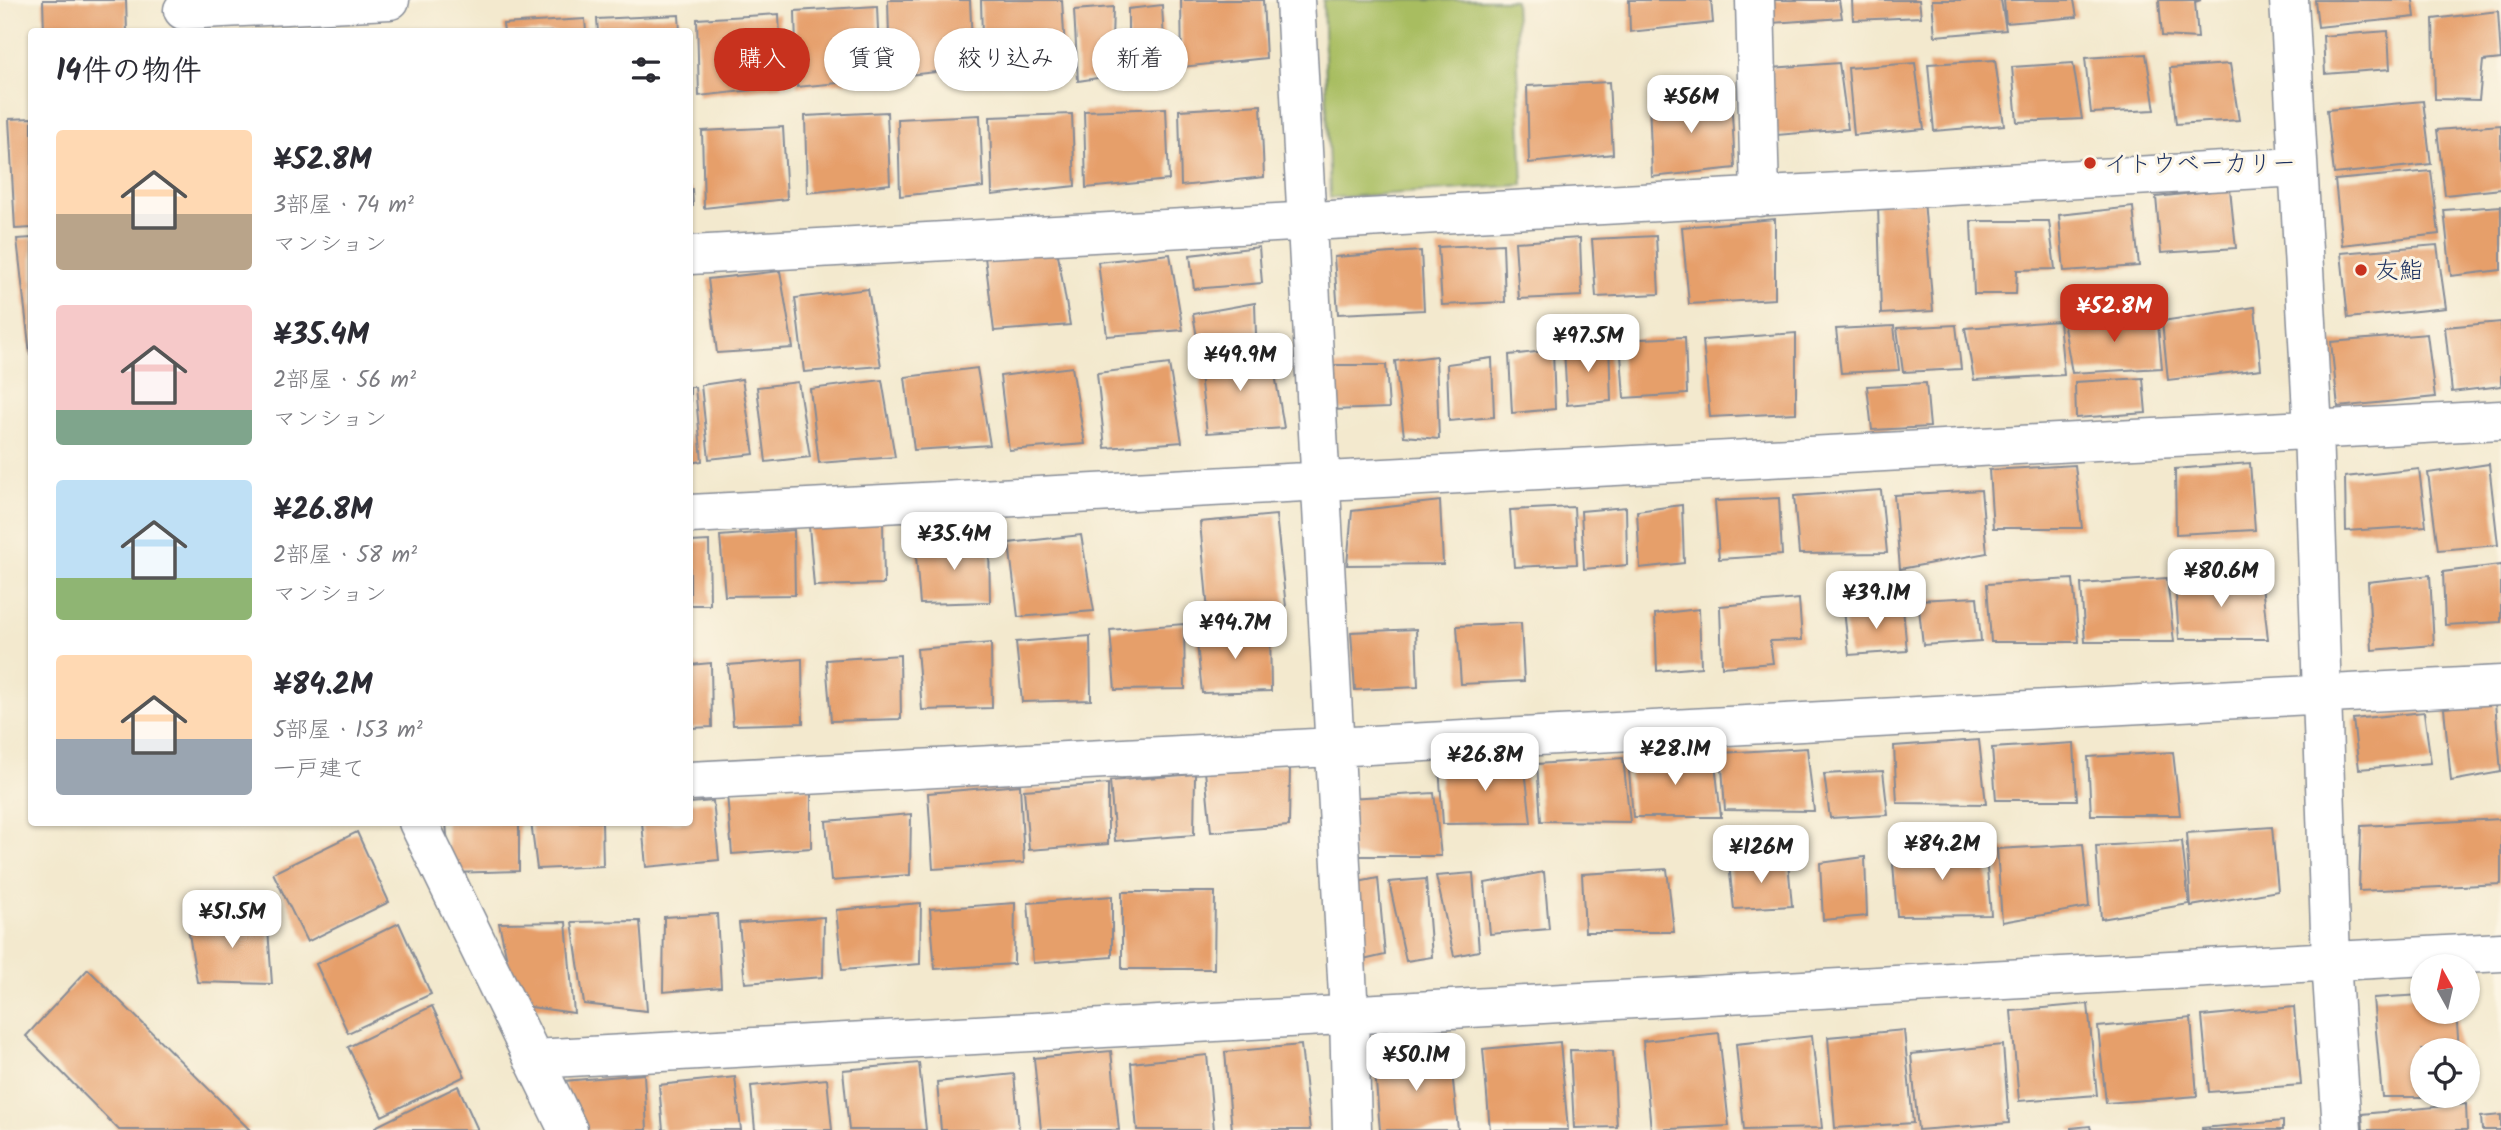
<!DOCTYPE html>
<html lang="ja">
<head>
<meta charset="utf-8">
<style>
  :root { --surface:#fff; --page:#f7f7f7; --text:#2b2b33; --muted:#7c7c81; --accent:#c8321e }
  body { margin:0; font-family:Kalam,"Klee One",sans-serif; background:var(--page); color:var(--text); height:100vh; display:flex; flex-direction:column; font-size:26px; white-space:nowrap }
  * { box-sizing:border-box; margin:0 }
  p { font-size:23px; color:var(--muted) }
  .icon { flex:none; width:38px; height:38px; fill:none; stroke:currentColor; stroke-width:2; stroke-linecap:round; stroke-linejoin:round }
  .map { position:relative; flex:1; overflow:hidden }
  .drawer { position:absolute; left:28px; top:28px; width:665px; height:798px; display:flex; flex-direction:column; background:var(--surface); border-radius:7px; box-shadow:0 2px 5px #0004 }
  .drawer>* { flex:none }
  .top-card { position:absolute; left:714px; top:28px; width:665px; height:63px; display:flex; gap:14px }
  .needle { width:46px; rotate:352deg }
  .controls { position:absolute; left:2410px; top:954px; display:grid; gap:14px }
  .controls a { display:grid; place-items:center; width:70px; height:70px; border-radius:50%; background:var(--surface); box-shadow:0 2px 5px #0004; font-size:35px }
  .price { position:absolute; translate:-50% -60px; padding:0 16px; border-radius:14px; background:#fff; color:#222; font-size:23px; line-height:46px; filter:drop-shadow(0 2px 4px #0008) }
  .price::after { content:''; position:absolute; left:50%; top:42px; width:21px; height:16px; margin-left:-10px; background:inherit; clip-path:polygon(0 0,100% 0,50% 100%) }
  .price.on { background:var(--accent); color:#fff }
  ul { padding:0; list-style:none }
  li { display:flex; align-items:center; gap:21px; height:175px; padding:0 28px }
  li span { display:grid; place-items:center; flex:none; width:196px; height:140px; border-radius:7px; color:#555 }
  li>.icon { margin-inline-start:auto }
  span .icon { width:84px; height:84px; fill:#fffc; stroke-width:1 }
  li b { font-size:30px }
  h2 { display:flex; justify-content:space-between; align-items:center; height:84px; padding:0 28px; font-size:30px }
  .chip { padding:0 24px; border-radius:32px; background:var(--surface); box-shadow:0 2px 5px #0004; font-size:24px; line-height:63px }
  .chip.on { background:var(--accent); color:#fff }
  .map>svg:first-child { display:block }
  .green { fill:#a8bd61; stroke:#627660; stroke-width:2 }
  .building { fill:#e69f6a }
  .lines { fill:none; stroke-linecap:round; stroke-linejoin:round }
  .minor-casing { stroke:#878c96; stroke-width:41 }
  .minor { stroke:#fff; stroke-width:38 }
  .poi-dot { fill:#c8321e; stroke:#fcf5e5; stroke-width:2.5 }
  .labels { text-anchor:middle; stroke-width:6; stroke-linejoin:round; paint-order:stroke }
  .poi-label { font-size:24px; fill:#1b2f5e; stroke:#fcf5e5; text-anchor:start }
</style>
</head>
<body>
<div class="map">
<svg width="2501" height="1130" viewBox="0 0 2501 1130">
  <rect width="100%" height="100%" fill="#fcf5e5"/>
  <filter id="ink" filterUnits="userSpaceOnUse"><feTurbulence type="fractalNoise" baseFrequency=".0143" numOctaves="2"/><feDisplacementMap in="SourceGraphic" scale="14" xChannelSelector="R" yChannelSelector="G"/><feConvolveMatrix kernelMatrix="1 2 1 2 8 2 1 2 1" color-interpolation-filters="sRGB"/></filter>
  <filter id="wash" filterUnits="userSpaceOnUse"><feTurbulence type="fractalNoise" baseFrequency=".00686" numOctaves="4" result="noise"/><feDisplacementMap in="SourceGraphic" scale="28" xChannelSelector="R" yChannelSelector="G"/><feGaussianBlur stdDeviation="1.57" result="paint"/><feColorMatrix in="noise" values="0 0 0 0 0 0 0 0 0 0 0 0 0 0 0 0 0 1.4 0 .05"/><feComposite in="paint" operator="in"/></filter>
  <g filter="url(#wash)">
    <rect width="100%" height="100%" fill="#f3e9ce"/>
    <path class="green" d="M1323 0H1515L1523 185 1330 198Z"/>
    <g id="blocks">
      <path class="building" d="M43 0H126L127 32H44Z
        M888 0H970L973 68 890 77Z
        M981 0H1062L1066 67 983 75Z
        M1181 0H1263L1266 58 1182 67Z
        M1629 0H1711L1713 23 1630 32Z
        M1770 0H1839L1842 18 1772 23Z
        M1852 0H1919L1921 17 1853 20Z
        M1932 0H2001L2006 30 1935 36Z
        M2004 0H2074L2077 17 2006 23Z
        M2159 0H2201L2195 2 2198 38 2162 36Z
        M2315 0H2413L2415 17 2318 27Z
        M1162 5 1166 77 1128 81V9Z
        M877 6 880 79 797 87 795 11Z
        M1113 7 1111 76 1078 81 1074 10Z
        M2498 11 2501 59 2483 61 2479 100 2435 99 2433 19Z
        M779 14 782 87 699 96 697 19Z
        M679 15 680 32H598L597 19Z
        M585 19 586 32H504L503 24Z
        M2388 31 2390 69 2325 74 2323 36Z
        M2146 54 2155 110 2091 113 2085 58Z
        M1995 60 2004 125 1934 131 1928 64Z
        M1839 63 1848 129 1777 135 1771 68Z
        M1915 63 1924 129 1854 135 1848 68Z
        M2073 63 2082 119 2017 122 2012 67Z
        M2230 64 2239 120 2176 124 2170 68Z
        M1609 82 1613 154 1529 163 1527 86Z
        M1731 95 1735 168 1652 177 1649 100Z
        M2423 101 2431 164 2334 174 2327 110Z
        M1261 105 1264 177 1181 186 1179 110Z
        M1166 108 1169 180 1086 188 1084 111Z
        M887 112 890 184 807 193 805 116Z
        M1072 114 1075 186 992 195 990 117Z
        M980 115 983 187 900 196 898 119Z
        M32 118V228L15 229 9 119Z
        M2501 125V189L2445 195 2437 130Z
        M783 127 787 199 704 208 702 131Z
        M2431 171 2439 234 2342 245 2335 180Z
        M690 189H692L693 206 690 207Z
        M2230 189 2236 248 2161 253 2156 197Z
        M1924 200 1933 311 1881 314 1878 204Z
        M2501 206V270L2451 276 2444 210Z
        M2133 207 2139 266 2064 271 2059 215Z
        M1775 219V299L1689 304 1682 227Z
        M1971 221H2049L2055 269 2017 270 2016 294H1974Z
        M1656 236 1659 294 1596 297 1592 239Z
        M32 238V354H30L17 239Z
        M1580 238 1582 296 1519 299 1515 242Z
        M1503 244 1505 302 1442 305 1438 247Z
        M2437 245 2446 308 2348 318 2341 253Z
        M1259 247 1262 283 1194 289 1190 255Z
        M1057 249 1070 325 994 331 985 257Z
        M1421 251 1424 310 1338 314 1334 257Z
        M1170 254 1183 330 1107 336 1098 262Z
        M780 271 793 348 717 353 708 279Z
        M868 289 881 366 804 372 795 298Z
        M1255 303 1256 335 1197 338 1193 314Z
        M2255 307 2261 369 2168 380 2162 321Z
        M2157 314 2162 368 2072 373 2063 321Z
        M2059 321 2064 375 1974 380 1965 328Z
        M2501 322V386L2452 392 2445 327Z
        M1956 325 1961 369 1903 372 1897 328Z
        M1894 326 1899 370 1841 373 1836 329Z
        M1796 333V413L1710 417 1703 340Z
        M2427 334 2435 397 2338 407 2331 342Z
        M1685 337 1687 394 1624 398 1620 340Z
        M1609 343 1611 401 1567 405 1564 347Z
        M1271 350 1284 428 1207 433 1198 359Z
        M1553 350 1555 409 1512 413 1509 355Z
        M1436 356 1439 439 1404 436 1395 361Z
        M1492 358 1494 417 1449 421 1447 364Z
        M1169 364 1182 442 1105 448 1097 373Z
        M1327 365H1386L1389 408 1331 410Z
        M1072 367 1085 444 1009 450 1000 376Z
        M977 368 990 445 914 450 905 377Z
        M2143 378 2146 413 2076 418 2075 382Z
        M742 379 754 454 709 459 701 385Z
        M882 380 895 457 819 463 810 389Z
        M798 382 810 457 766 462 757 387Z
        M1926 383 1930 427 1872 430 1867 386Z
        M690 387H695L702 461 690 463Z
        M2250 463 2255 530 2176 534 2175 469Z
        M2489 464 2498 545 2438 550 2428 473Z
        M2075 465 2082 528H1993L1989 470Z
        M2419 469 2426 526 2346 531 2345 477Z
        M1881 490 1887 553 1799 554 1794 496Z
        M1981 490 1987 553 1900 569 1894 495Z
        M1779 498 1782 555 1719 559 1715 501Z
        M1440 501 1443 564 1347 565 1352 511Z
        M1682 505 1684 563 1640 568 1637 511Z
        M1574 507 1577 564 1514 567 1510 510Z
        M1626 507 1627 565 1584 569 1581 511Z
        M1276 515 1286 607 1208 612 1200 522Z
        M883 520 884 584 814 586 809 526Z
        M794 530 795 595 725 596 720 536Z
        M1081 535 1094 611 1018 617 1009 543Z
        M989 538 990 602 920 604 915 544Z
        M709 541 710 605H690V542Z
        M2501 565V622L2445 625 2443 572Z
        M2430 575 2434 645 2372 650 2368 582Z
        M2261 576 2268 639H2179L2175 581Z
        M2167 578 2174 642H2085L2081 584Z
        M2073 579 2079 642H1991L1987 584Z
        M1977 597 1981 641 1923 645 1918 600Z
        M1799 599 1802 640 1770 641 1773 663 1722 667 1720 606Z
        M1903 608 1907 651 1849 655 1844 610Z
        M1699 609 1701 667 1657 671 1655 614Z
        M1521 623 1524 681 1461 684 1457 626Z
        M1184 624 1185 689 1115 690 1110 630Z
        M1270 627 1271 691 1202 693 1196 633Z
        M1416 629 1418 687 1355 690 1351 632Z
        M1090 636 1091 700 1022 702 1016 642Z
        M991 643 992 708 922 710 917 649Z
        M900 655 901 719 831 721 826 660Z
        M802 659 803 723 733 725 728 665Z
        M711 663 712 727 690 728V665Z
        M2495 702 2501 772 2451 781 2444 708Z
        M2424 712 2431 763 2359 769 2353 719Z
        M1979 740 1986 804 1897 803 1894 746Z
        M2074 743 2077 800H1996L1992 748Z
        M1807 748 1814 811 1725 810 1721 753Z
        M2173 752 2180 815H2091L2088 757Z
        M1714 754 1721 817H1633L1628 760Z
        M1623 758 1630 822 1541 821 1537 764Z
        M1524 760 1531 823 1443 824 1439 766Z
        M1290 765 1289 826 1211 832 1205 771Z
        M1883 771 1888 815 1830 818 1824 774Z
        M1195 774 1194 835 1115 841 1110 781Z
        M1108 784V844L1029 850 1024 790Z
        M1020 785 1024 863 933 869 928 793Z
        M811 788V848L732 854 727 794Z
        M1434 793 1441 856H1352L1348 798Z
        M713 801 719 860 646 867 642 822H690V803Z
        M911 814 910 875 831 881 826 821Z
        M2501 819V884L2359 891 2361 826Z
        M446 822H519V871L450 873Z
        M531 822H602L603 866 537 869Z
        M2272 827 2278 891 2191 906 2186 833Z
        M357 832 389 902 307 942 273 873Z
        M2182 841 2189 904 2101 919 2096 846Z
        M2083 844 2089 907 2002 922 1997 849Z
        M1985 846 1991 915 1897 916 1892 850Z
        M1865 857 1867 916 1823 920 1820 863Z
        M1788 862 1792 906 1734 909 1729 865Z
        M1667 869 1674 932H1585L1582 874Z
        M1544 872 1549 929 1490 934 1485 883Z
        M1473 873 1479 951 1454 956 1436 876Z
        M1378 878 1385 955 1359 961 1353 883Z
        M1426 879 1432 957 1406 961 1389 882Z
        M1122 892H1215L1214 969H1122Z
        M1112 896V957L1033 963 1028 903Z
        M921 903 920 964 842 970 836 910Z
        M1015 903 1014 964 935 969 930 909Z
        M717 914 721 987 663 992 664 917Z
        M267 915 272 984 197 982 187 922Z
        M824 917 823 977 745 983 739 923Z
        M640 921 647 1011 584 1004 572 922Z
        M566 922 574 1013 517 1005 499 923Z
        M399 923 431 994 348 1033 316 964Z
        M88 969 250 1130H119L26 1036Z
        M2422 995V1012H2456L2459 1050H2422V1097H2382L2373 998Z
        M2088 1004 2097 1095 2019 1101 2011 1011Z
        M432 1006 465 1076 382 1116 348 1047Z
        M2294 1007 2301 1085 2209 1092 2202 1016Z
        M2191 1018 2197 1096 2106 1103 2098 1027Z
        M1904 1030 1913 1123 1835 1128 1828 1037Z
        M1719 1033 1729 1126 1651 1130 1643 1041Z
        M1812 1036 1822 1128 1744 1130 1736 1044Z
        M1560 1042 1568 1130H1490L1483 1049Z
        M1301 1045 1310 1130H1232L1225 1052Z
        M2003 1045 2009 1123 1918 1130 1911 1054Z
        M1570 1050 1613 1051 1617 1127 1574 1128Z
        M1111 1051 1119 1130H1041L1034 1058Z
        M1450 1052 1458 1130H1380L1374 1059Z
        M1207 1055 1214 1130H1137L1131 1063Z
        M919 1063 926 1130H849L843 1070Z
        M644 1074 647 1130H572L564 1081Z
        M1014 1074 1019 1130H941L937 1082Z
        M735 1077 741 1130H663L659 1085Z
        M827 1079 832 1130H755L751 1086Z
        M458 1086 478 1130H376L375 1127Z
        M2466 1104 2467 1130H2363L2362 1114Z
        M2501 1115V1130H2482L2481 1117Z
        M2283 1121V1130H2202V1128Z
        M2090 1126 2091 1130H2071V1128Z"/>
    </g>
  </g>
  <g filter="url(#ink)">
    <use href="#blocks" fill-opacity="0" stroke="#878c96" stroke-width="2"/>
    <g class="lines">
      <g class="minor-casing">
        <path id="minor" d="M1295 0 1349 1015 1352 1130
          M1755 0 1760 197
          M2289 0 2313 430 2331 960 2342 1130
          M183 10 390 0
          M690 255 2298 167
          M690 514 2501 420
          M690 781 2501 685
          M418 822 568 1130
          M533 1059 2501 952"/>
      </g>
      <use href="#minor" class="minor"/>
    </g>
  </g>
  <g class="poi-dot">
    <circle cx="2090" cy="163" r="7"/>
    <circle cx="2361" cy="270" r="7"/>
  </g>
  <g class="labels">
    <g class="poi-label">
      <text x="2104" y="171">イトウベーカリー</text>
      <text x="2375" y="278">友鮨</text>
    </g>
  </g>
</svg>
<div class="controls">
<a><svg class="needle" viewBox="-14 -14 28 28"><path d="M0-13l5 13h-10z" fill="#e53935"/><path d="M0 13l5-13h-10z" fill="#7c7c81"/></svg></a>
<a><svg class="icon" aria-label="locate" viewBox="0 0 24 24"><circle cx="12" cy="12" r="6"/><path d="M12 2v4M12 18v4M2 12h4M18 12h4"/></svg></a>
</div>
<b class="price" style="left:1691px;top:135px">¥56M</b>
<b class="price on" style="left:2114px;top:344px">¥52.8M</b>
<b class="price" style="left:1588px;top:374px">¥97.5M</b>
<b class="price" style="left:1240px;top:393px">¥49.9M</b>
<b class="price" style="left:954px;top:572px">¥35.4M</b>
<b class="price" style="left:2221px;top:609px">¥80.6M</b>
<b class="price" style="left:1876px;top:631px">¥39.1M</b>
<b class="price" style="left:1235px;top:661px">¥94.7M</b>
<b class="price" style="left:1675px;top:787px">¥28.1M</b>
<b class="price" style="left:1485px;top:793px">¥26.8M</b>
<b class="price" style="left:1942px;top:882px">¥84.2M</b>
<b class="price" style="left:1761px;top:885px">¥126M</b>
<b class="price" style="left:232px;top:950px">¥51.5M</b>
<b class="price" style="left:1416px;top:1093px">¥50.1M</b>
<div class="top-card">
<a class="chip on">購入</a>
<a class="chip">賃貸</a>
<a class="chip">絞り込み</a>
<a class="chip">新着</a>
</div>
<section class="drawer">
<h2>14件の物件<svg class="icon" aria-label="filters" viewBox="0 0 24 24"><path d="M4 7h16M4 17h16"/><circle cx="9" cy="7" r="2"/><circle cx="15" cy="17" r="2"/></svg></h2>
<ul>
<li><span style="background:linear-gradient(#ffd9b3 60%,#b9a48a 0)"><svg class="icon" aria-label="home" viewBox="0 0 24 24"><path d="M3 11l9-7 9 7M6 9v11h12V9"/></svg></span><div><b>¥52.8M</b><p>3部屋 · 74 m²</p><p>マンション</p></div></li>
<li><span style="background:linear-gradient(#f6c9c9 75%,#7fa58c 0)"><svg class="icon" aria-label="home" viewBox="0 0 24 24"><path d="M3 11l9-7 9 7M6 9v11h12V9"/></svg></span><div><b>¥35.4M</b><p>2部屋 · 56 m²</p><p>マンション</p></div></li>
<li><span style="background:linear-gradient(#bfe0f5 70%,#8fb573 0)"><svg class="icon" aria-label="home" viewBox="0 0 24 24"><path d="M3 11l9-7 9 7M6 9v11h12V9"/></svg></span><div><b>¥26.8M</b><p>2部屋 · 58 m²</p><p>マンション</p></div></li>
<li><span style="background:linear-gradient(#ffd9b3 60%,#9aa5b1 0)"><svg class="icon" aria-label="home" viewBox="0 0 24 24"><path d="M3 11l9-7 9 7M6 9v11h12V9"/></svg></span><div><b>¥84.2M</b><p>5部屋 · 153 m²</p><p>一戸建て</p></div></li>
</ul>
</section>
</div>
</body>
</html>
